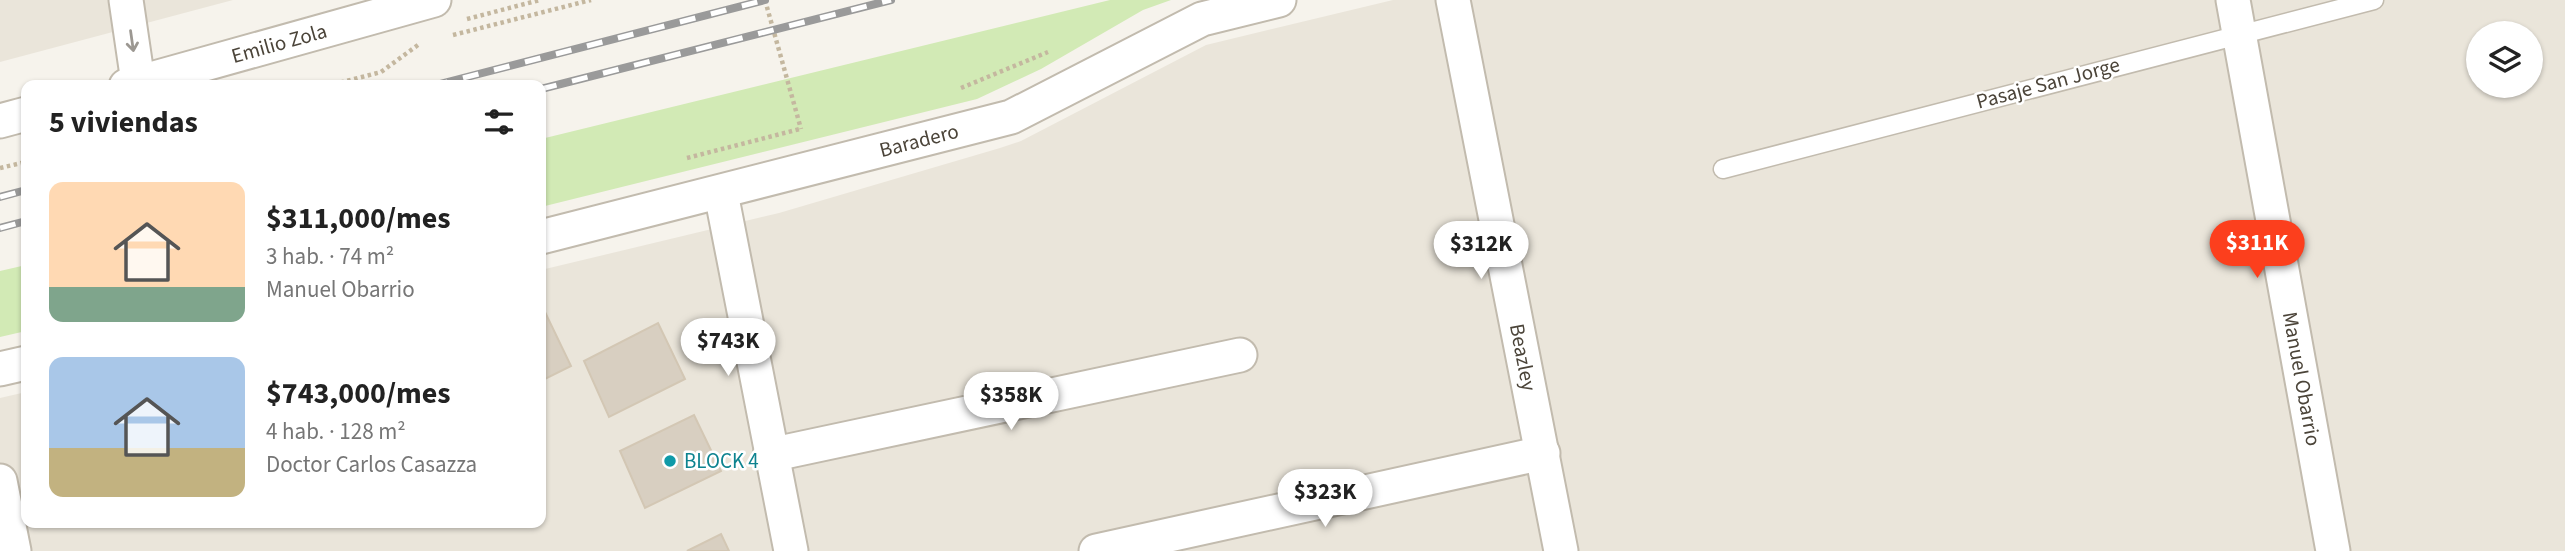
<!DOCTYPE html>
<html lang="es">
<head>
<meta charset="utf-8">
<style>
  :root { --surface:#fff; --page:#f2f2f2; --text:#222; --muted:#767676; --accent:#fc3f1d }
  body { margin:0; font-family:"Source Sans 3",sans-serif; background:var(--page); color:var(--text); height:100vh; display:flex; flex-direction:column; font-size:26px; white-space:nowrap }
  * { box-sizing:border-box; margin:0 }
  p { font-size:23px; color:var(--muted) }
  .icon { flex:none; width:38px; height:38px; fill:none; stroke:currentColor; stroke-width:2; stroke-linecap:round; stroke-linejoin:round }
  .map { position:relative; flex:1; overflow:hidden }
  .panel { position:absolute; left:21px; top:80px; width:525px; height:448px; display:flex; flex-direction:column; background:var(--surface); border-radius:14px; box-shadow:0 2px 5px #0004 }
  .panel>* { flex:none }
  .controls { position:absolute; left:2466px; top:21px; display:grid; gap:14px }
  .controls a { display:grid; place-items:center; width:77px; height:77px; border-radius:50%; background:var(--surface); box-shadow:0 2px 5px #0004; font-size:35px }
  .price { position:absolute; translate:-50% -60px; padding:0 16px; border-radius:24px; background:#fff; color:#222; font-size:23px; line-height:46px; filter:drop-shadow(0 2px 4px #0008) }
  .price::after { content:''; position:absolute; left:50%; top:42px; width:21px; height:16px; margin-left:-10px; background:inherit; clip-path:polygon(0 0,100% 0,50% 100%) }
  .price.active { background:var(--accent); color:#fff }
  ul { padding:0; list-style:none }
  li { display:flex; align-items:center; gap:21px; height:175px; padding:0 28px }
  li span { display:grid; place-items:center; flex:none; width:196px; height:140px; border-radius:14px; color:#555 }
  li>.icon { margin-inline-start:auto }
  span .icon { width:84px; height:84px; fill:#fffc; stroke-width:1 }
  li b { font-size:30px }
  h2 { display:flex; justify-content:space-between; align-items:center; height:84px; padding:0 28px; font-size:30px }
  .map>svg:first-child { display:block }
  .residential { fill:#eae5da; fill-rule:evenodd }
  .green { fill:#d2eab5 }
  .building { fill:#d8cfc1; stroke:#d3c7b4; stroke-width:2 }
  .lines { fill:none; stroke-linecap:round; stroke-linejoin:round }
  .lane-casing { stroke:#c2bbae; stroke-width:21 }
  .street-casing { stroke:#c2bbae; stroke-width:37 }
  .path { stroke:#c4b79f; stroke-width:4.5; stroke-dasharray:3.5 3.5; stroke-linecap:butt }
  .lane { stroke:#fff; stroke-width:18 }
  .street { stroke:#fff; stroke-width:33 }
  .rail-casing { stroke:#9a9a9a; stroke-width:8 }
  .rail { stroke:#fff; stroke-width:5; stroke-dasharray:16; stroke-linecap:butt }
  .oneway { stroke:#9c9892 }
  .culture-dot { fill:#0f9aa8; stroke:#fff; stroke-width:2.5 }
  .labels { text-anchor:middle; stroke-width:5; stroke-linejoin:round; paint-order:stroke }
  .street-label { font-size:21px; fill:#4b4439; stroke:#fff }
  .culture-label { font-size:21px; fill:#0d838f; stroke:#fff; text-anchor:start }
</style>
</head>
<body>
<div class="map">
<svg width="2565" height="551" viewBox="0 0 2565 551">
  <rect width="100%" height="100%" fill="#f6f3ec"/>
  <path class="residential" d="M0 0H233L0 62Z
    M1393 0H2565V551H0V398L26 392V523H541V270L779 213 1000 148 1021 141 1206 45ZM2478 33H2530V86H2478Z"/>
  <path class="green" d="M1110 0H1171L1143 10 1041 69 977 99 541 207V139Z
    M26 265V331L0 337V271Z"/>
  <path class="building" d="M544 310 571 366 541 381V311Z
    M658 323 685 379 609 417 584 361Z
    M694 415 721 471 645 508 620 451Z
    M721 534 729 551H687Z"/>
  <g class="lines">
    <g class="lane-casing">
      <path id="lane" d="M1723 169 2374 0"/>
    </g>
    <g class="street-casing">
      <g id="street">
        <path d="M126 0 138 82"/>
        <path id="s1" d="M1453 0 1561 551"/>
        <path id="s2" d="M2233 0 2333 551"/>
        <path id="s3" d="M126 86 434 0"/>
        <path d="M0 121 26 114"/>
        <path d="M721 193 791 551"/>
        <path id="s4" d="M541 237 1011 117 1202 19 1279 0"/>
        <path d="M0 369 26 363"/>
        <path d="M770 455 1240 355"/>
        <path d="M0 481 14 551"/>
        <path d="M1096 551 1543 453"/>
      </g>
    </g>
    <path class="path" d="M765 0 801 129
      M467 19 540 0
      M453 35 591 0
      M327 86 381 72 418 45
      M961 88 1048 52
      M687 158 800 129
      M0 168 26 162"/>
    <use href="#lane" class="lane"/>
    <use href="#street" class="street"/>
    <g class="rail-casing">
      <path id="rail" d="M432 86 765 0
        M541 89 891 0
        M0 197 26 190
        M0 228 26 221"/>
    </g>
    <use href="#rail" class="rail"/>
  </g>
  <defs><path id="oneway-shaft" d="M-6 0H5M1.5-3L5.5 0L1.5 3" fill="none" stroke-width="1.6" stroke-linecap="round" stroke-linejoin="round" transform="scale(1.75)"/></defs>
  <use class="oneway" href="#oneway-shaft" transform="translate(132 41) rotate(82)"/>
  <circle class="culture-dot" cx="670" cy="461" r="7"/>
  <g class="labels">
    <g class="street-label">
      <text dy="7" stroke="none"><textPath href="#s3" startOffset="159">Emilio Zola</textPath></text>
      <text transform="translate(2048 83) rotate(-15)" y="7">Pasaje San Jorge</text>
      <text dy="7" stroke="none"><textPath href="#s4" startOffset="390">Baradero</textPath></text>
      <text dy="7" stroke="none"><textPath href="#s1" startOffset="364">Beazley</textPath></text>
      <text dy="7" stroke="none"><textPath href="#s2" startOffset="385">Manuel Obarrio</textPath></text>
    </g>
    <g class="culture-label">
      <text x="684" y="468">BLOCK 4</text>
    </g>
  </g>
</svg>
<div class="controls">
<a><svg class="icon" aria-label="layers" viewBox="0 0 24 24"><path d="M12 4l9 5-9 5-9-5zM3 14l9 5 9-5"/></svg></a>
</div>
<b class="price active" style="left:2257px;top:280px">$311K</b>
<b class="price" style="left:1481px;top:281px">$312K</b>
<b class="price" style="left:728px;top:378px">$743K</b>
<b class="price" style="left:1011px;top:432px">$358K</b>
<b class="price" style="left:1325px;top:529px">$323K</b>
<section class="panel">
<h2>5 viviendas<svg class="icon" aria-label="filters" viewBox="0 0 24 24"><path d="M4 7h16M4 17h16"/><circle cx="9" cy="7" r="2"/><circle cx="15" cy="17" r="2"/></svg></h2>
<ul>
<li><span style="background:linear-gradient(#ffd9b3 75%,#7fa58c 0)"><svg class="icon" aria-label="home" viewBox="0 0 24 24"><path d="M3 11l9-7 9 7M6 9v11h12V9"/></svg></span><div><b>$311,000/mes</b><p>3 hab. · 74 m²</p><p>Manuel Obarrio</p></div></li>
<li><span style="background:linear-gradient(#a9c7e8 65%,#c2b280 0)"><svg class="icon" aria-label="home" viewBox="0 0 24 24"><path d="M3 11l9-7 9 7M6 9v11h12V9"/></svg></span><div><b>$743,000/mes</b><p>4 hab. · 128 m²</p><p>Doctor Carlos Casazza</p></div></li>
</ul>
</section>
</div>
</body>
</html>
